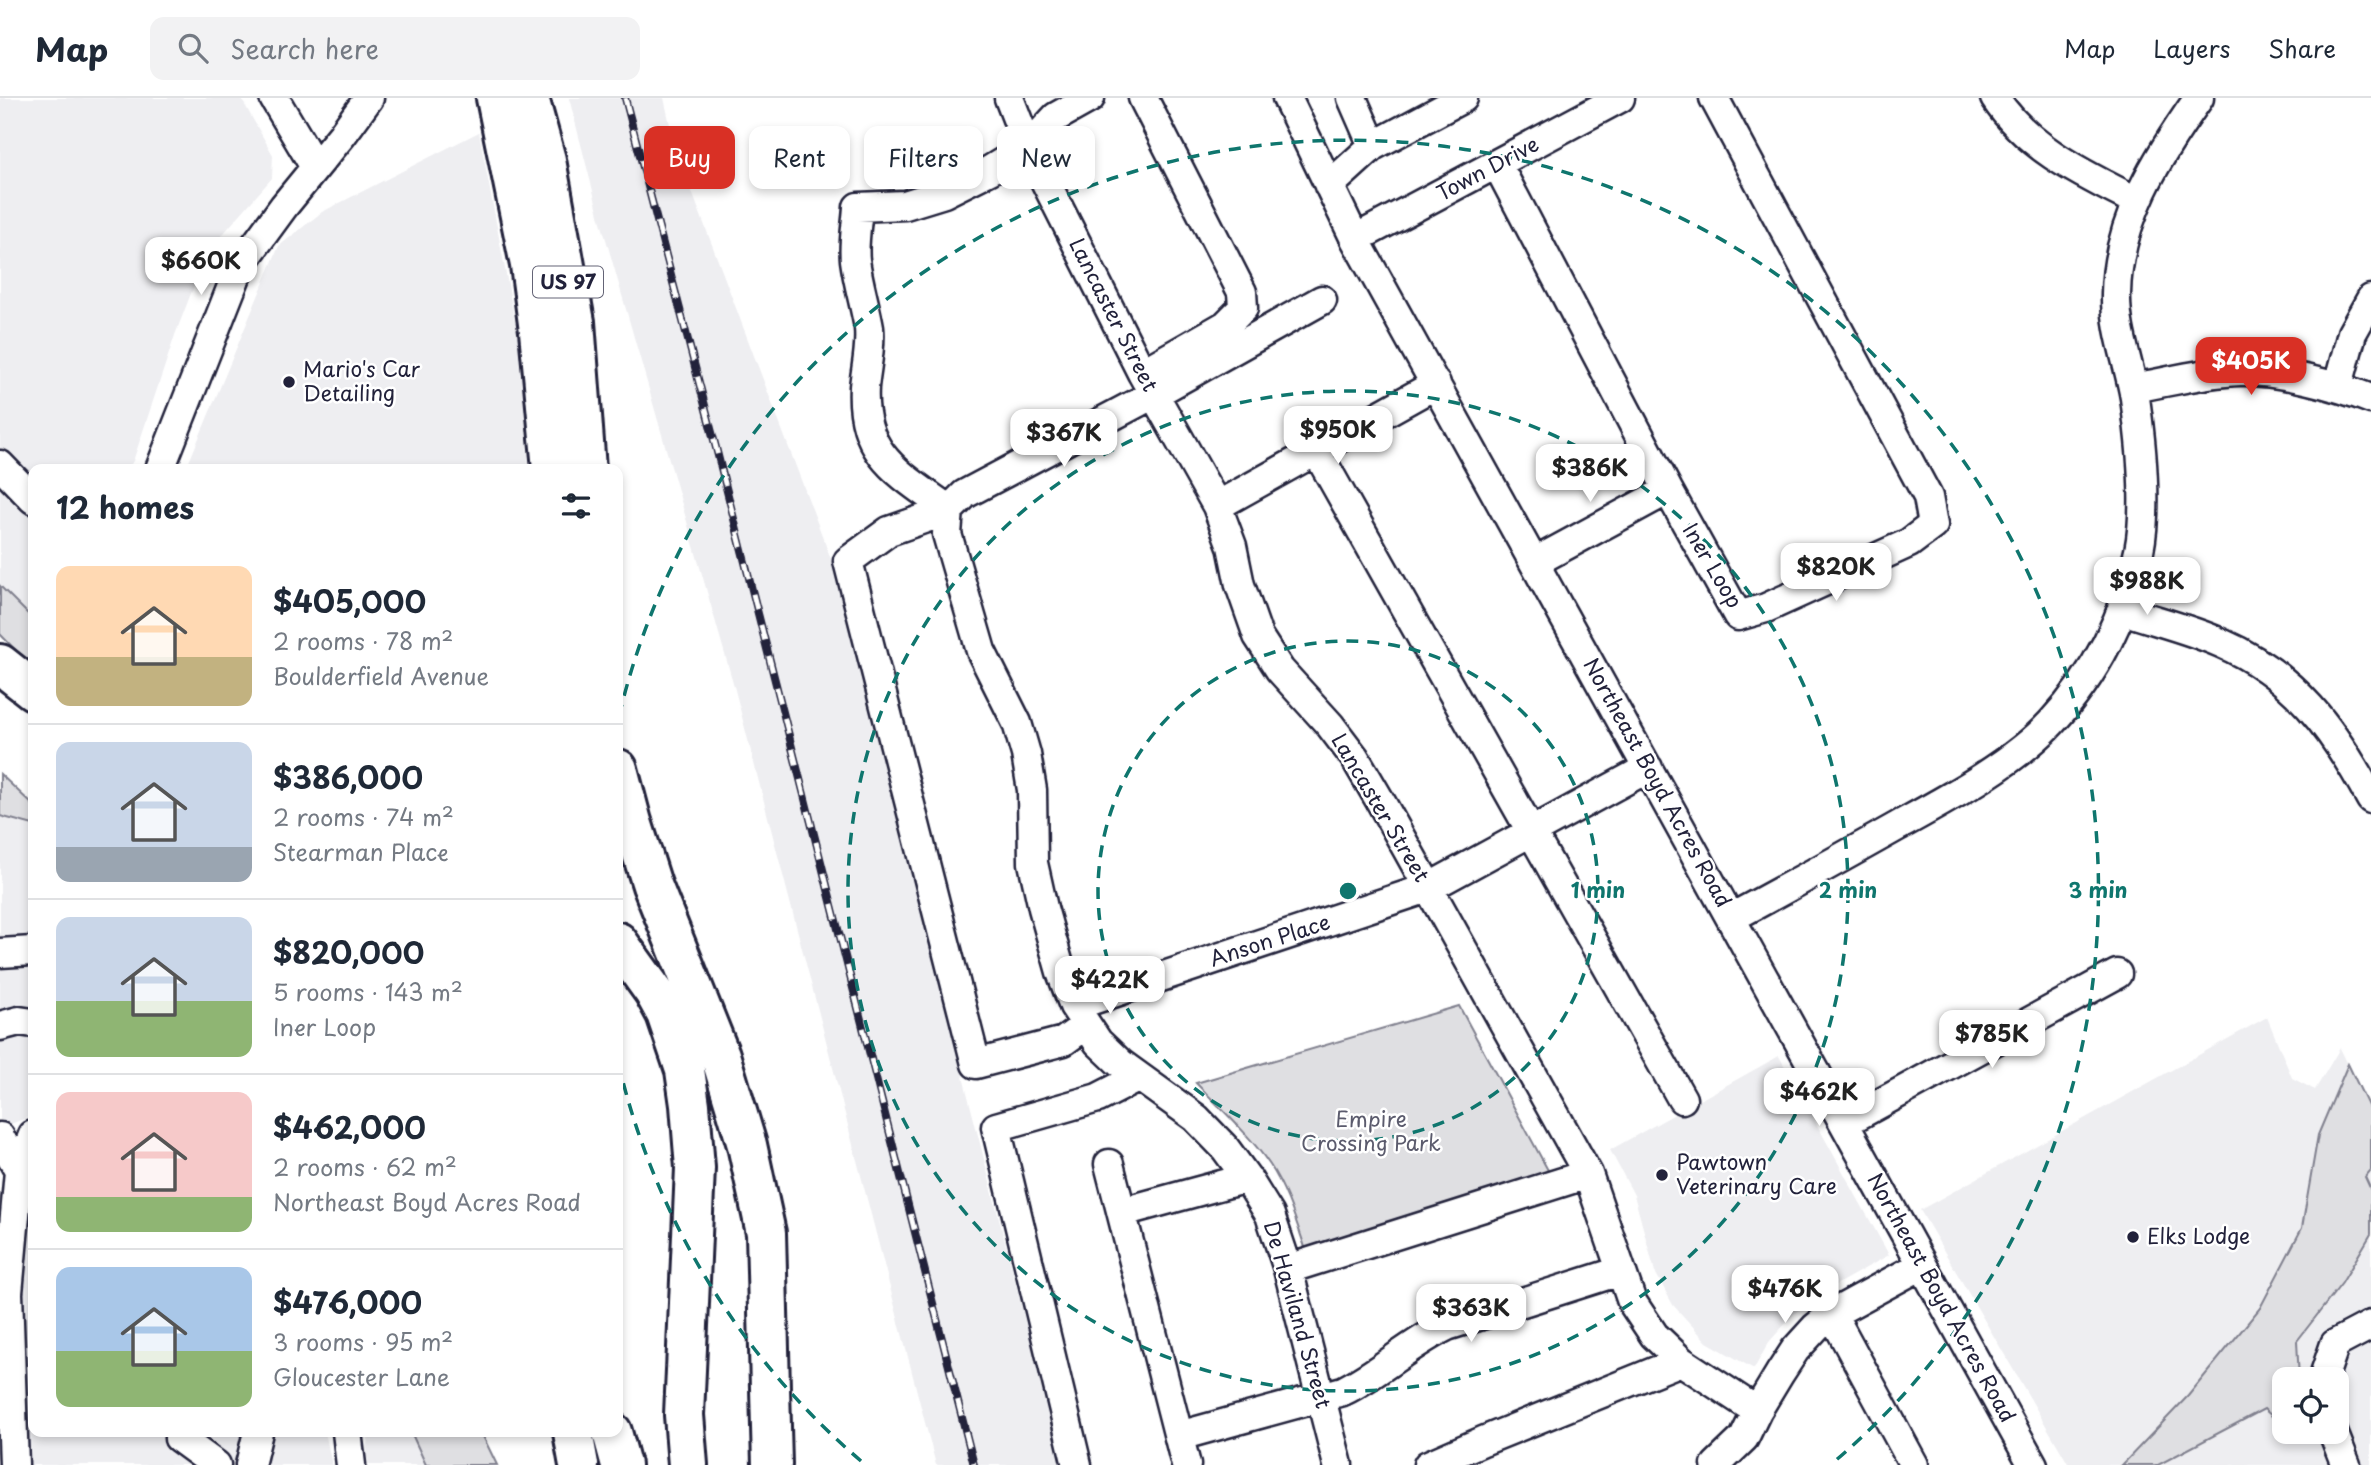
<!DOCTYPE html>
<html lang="en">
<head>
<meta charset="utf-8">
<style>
  :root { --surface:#fff; --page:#f2f2f3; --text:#1f2937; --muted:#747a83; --line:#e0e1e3; --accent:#d93025 }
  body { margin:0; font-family:"Playpen Sans",sans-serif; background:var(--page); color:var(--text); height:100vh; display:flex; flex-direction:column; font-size:26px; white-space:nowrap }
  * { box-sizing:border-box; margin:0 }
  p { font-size:23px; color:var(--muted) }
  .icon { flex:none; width:38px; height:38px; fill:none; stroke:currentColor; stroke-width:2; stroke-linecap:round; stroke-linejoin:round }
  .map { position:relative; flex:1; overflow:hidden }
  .drawer { position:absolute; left:28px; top:366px; width:595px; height:973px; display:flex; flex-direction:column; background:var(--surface); border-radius:14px; box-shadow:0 4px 10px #0003 }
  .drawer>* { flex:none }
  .guide { position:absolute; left:644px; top:28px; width:665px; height:63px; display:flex; gap:14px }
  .fabs { position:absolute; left:2272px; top:1269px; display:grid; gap:14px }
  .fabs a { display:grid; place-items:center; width:77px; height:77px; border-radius:14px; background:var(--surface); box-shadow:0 4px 10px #0003; font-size:35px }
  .price { position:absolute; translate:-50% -60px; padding:0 16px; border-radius:14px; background:#fff; color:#222; font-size:23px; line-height:46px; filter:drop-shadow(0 2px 4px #0008) }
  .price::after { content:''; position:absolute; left:50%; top:42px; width:21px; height:16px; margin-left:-10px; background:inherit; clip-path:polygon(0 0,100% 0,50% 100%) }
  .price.on { background:var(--accent); color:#fff }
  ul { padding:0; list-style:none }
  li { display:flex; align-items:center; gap:21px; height:175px; padding:0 28px }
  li+li { border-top:2px solid var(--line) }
  li span { display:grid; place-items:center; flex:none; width:196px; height:140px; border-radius:14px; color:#555 }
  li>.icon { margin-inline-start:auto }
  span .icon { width:84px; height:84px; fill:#fffc; stroke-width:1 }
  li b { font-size:30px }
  h2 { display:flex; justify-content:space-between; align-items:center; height:84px; padding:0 28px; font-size:30px }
  .chip { padding:0 24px; border-radius:14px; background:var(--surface); box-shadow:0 4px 10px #0003; font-size:24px; line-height:63px }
  .chip.on { background:var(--accent); color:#fff }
  header { display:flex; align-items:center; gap:42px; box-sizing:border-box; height:98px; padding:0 35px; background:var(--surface); border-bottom:2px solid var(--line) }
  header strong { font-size:33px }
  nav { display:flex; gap:38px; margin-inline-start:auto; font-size:24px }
  .search { width:490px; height:63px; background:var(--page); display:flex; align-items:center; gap:18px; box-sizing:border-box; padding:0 24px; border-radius:14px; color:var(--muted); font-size:26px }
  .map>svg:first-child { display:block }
  .built { fill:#eeeef1; fill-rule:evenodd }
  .green { fill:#dfdfe2; stroke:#80808e; stroke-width:2 }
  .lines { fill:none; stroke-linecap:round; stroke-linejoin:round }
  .minor-casing { stroke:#22223b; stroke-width:33 }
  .highway-casing { stroke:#22223b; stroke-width:44 }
  .minor { stroke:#fff; stroke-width:28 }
  .highway { stroke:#fff; stroke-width:38 }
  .rail-casing { stroke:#22223b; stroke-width:8 }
  .rail { stroke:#fff; stroke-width:5; stroke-dasharray:16; stroke-linecap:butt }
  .ring { fill:none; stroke:#0f766e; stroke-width:3.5; stroke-dasharray:12 9 }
  .poi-dot { fill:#22223b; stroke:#fff; stroke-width:2.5 }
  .labels { text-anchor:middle; stroke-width:5; stroke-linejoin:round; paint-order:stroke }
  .shield { fill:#fff; stroke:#646476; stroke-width:2 }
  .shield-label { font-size:19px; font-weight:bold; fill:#22223b }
  .street-label { font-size:21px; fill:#22223b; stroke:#fff }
  .poi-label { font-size:21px; fill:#22223b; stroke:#fff; text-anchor:start }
  .park-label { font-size:21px; fill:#5b5b6d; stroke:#fff }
  .centre { fill:#0f766e; stroke:#fff; stroke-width:3.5 }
  .ring-label { font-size:21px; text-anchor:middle; font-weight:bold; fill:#0f766e; stroke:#fff; stroke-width:5; stroke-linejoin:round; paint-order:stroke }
</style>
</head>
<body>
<header>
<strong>Map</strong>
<div class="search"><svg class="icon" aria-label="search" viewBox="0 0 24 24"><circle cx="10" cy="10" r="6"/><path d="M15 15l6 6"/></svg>Search here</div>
<nav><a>Map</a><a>Layers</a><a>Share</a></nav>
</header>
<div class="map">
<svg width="2371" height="1367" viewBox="0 0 2371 1367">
  <rect width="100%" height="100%" fill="#fff"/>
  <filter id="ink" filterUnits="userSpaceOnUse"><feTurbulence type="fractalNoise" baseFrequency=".0143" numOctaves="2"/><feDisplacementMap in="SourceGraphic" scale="14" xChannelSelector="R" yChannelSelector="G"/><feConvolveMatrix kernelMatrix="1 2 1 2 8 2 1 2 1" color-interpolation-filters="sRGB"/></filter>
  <g filter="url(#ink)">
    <path class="built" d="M0 0H241L273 57 272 80 223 136 195 185 175 237 133 363 128 371H33V521L0 488Z
      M569 0H664L675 49 831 461 1062 1367H936L734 588 601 124Z
      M479 34 519 245 529 371H186L279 148 322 114Z
      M0 718 33 727V1026L29 1019 0 1030Z
      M2267 919 2292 980 2315 992 2340 950 2371 1014V1367H2069L1920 1112ZM2284 1281H2336V1334H2284Z
      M1779 958 1889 1157 1823 1194 1795 1215 1769 1244 1754 1271 1707 1244 1673 1207 1655 1174 1634 1097 1610 1052Z
      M0 1099 33 1103V1334H325L332 1367H0Z
      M369 1334H411L426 1367H369L366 1355Z"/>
    <path class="green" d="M0 488 33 521V570L0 536Z
      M0 676 33 707V727L0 718Z
      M1459 908 1550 1076 1308 1158C1297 1127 1288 1094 1270 1067 1249 1036 1221 1011 1196 985Z
      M2348 966 2371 1014V1072L2365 1079 2371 1092V1136L2342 1185 2297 1243 2299 1281H2284V1329L2264 1311 2158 1367H2122L2188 1298 2260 1210 2302 1130 2318 1037Z
      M411 1334H481L497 1367H426Z"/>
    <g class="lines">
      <g class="minor-casing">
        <path id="minor" d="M274 0 315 69
          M1009 0 1028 49 1142 275 1217 408 1232 448 1240 487 1258 538 1280 572 1330 627 1355 660 1382 706 1588 1076 1632 1204 1654 1237 1681 1263 1757 1313
          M1287 0 1355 141 2033 1367
          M1352 0 1373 48
          M1995 0C2028 51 2085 77 2136 103
          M1497 66 1668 392 1738 518 1766 510 1909 445 1933 427 1928 399 1714 0
          M1329 88 1373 48 1463 0
          M1355 141 1620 0
          M1142 275 1226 227 1243 210 1242 194 1143 0
          M2338 288 2352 235 2371 201
          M2133 290C2168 284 2204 274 2240 273 2278 272 2336 287 2371 301
          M1316 352 1682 1001
          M0 367 33 401
          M160 371 240 168 284 108 342 37 369 0
          M1217 408 1436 286
          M949 412 947 436 981 553 1017 625 1026 656 1032 692 1033 765 1043 810 1061 874 1074 908 1098 944 1120 965 1196 1020 1225 1050 1247 1080 1270 1117 1288 1171 1338 1367
          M949 412C900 376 860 357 864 289 866 269 871 250 869 230 865 207 858 185 855 162 853 145 857 126 858 109L905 107 944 95 990 72 1028 49 1056 19 1090 0
          M1535 464 1668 392
          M2123 512C2155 523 2190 531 2221 545 2295 577 2334 632 2371 701
          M1731 820C1787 790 1843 759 1898 728 1947 701 2013 666 2051 625 2096 577 2126 517 2139 453 2148 410 2141 343 2135 300 2129 265 2115 232 2116 196 2117 122 2158 58 2199 0
          M0 855 33 853
          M1074 908 1428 790 1648 670
          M1086 927 1064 943 976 966 848 463 889 433 949 412 965 396 1154 296 1322 202
          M0 928 19 923 33 925
          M1844 1025 2117 876
          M0 1039 19 1073
          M1109 1066 1186 1367
          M1122 1114 1247 1080
          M1288 1171 1588 1076
          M1832 1216 1914 1367
          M2323 1281 2335 1246 2371 1227
          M180 1334 179 1340 216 1367
          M347 1334 351 1367
          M2333 1334 2346 1367
          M1179 1338 1343 1293C1380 1275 1409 1246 1447 1228L1620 1173
          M14 1367 8 1195 19 1073 33 1037
          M250 1367 258 1334
          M1077 1367 996 1029 1098 1000 1139 979
          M1428 1367 1483 1343 1681 1263
          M1716 1367 1744 1340 1757 1313 1780 1275 1795 1252 1816 1229 1832 1216 1922 1167"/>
      </g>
      <g class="highway-casing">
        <path id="highway" d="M496 0 530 167 539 233 552 371
          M529 0 546 62 575 224 586 371
          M0 566 33 592
          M618 671 632 724 652 787 720 957 747 1047 766 1135 772 1367
          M618 844 654 894 666 916 685 972 690 1007 695 1070 684 1317 688 1367
          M573 1334 579 1367
          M612 1334 621 1367"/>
      </g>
      <use href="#minor" class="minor"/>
      <use href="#highway" class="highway"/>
      <g class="rail-casing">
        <path id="rail" d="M625 0 715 346 974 1367"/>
      </g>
      <use href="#rail" class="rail"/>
    </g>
  </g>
  <g class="ring">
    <circle cx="1348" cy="793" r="250"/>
    <circle cx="1348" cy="793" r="500"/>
    <path d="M861 1363A750 750 0 0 1 619 968M619 618A750 750 0 1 1 1835 1363"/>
  </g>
  <g class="poi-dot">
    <circle cx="289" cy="284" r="7"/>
    <circle cx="1662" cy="1077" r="7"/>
    <circle cx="2133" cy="1139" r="7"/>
  </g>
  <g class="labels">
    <rect class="shield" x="533" y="168.5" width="70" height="31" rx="5"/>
    <g class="shield-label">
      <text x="568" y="191">US 97</text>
    </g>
    <g class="street-label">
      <text transform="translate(1488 71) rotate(-28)" y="7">Town Drive</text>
      <text transform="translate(1113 217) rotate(63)" y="7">Lancaster Street</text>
      <text transform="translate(1712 468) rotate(59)" y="7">Iner Loop</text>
      <text transform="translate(1657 685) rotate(61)" y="7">Northeast Boyd Acres Road</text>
      <text transform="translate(1380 710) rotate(59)" y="7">Lancaster Street</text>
      <text transform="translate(1270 843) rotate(-18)" y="7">Anson Place</text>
      <text transform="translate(1941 1200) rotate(61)" y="7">Northeast Boyd Acres Road</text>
      <text transform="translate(1297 1217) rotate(74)" y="7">De Haviland Street</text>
    </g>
    <g class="poi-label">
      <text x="303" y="279">Mario's Car<tspan x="303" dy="24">Detailing</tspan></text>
      <text x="1676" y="1072">Pawtown<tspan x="1676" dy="24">Veterinary Care</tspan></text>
      <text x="2147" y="1146">Elks Lodge</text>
    </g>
    <g class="park-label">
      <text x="1371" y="1029">Empire<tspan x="1371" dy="24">Crossing Park</tspan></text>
    </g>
  </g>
  <circle cx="1348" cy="793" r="10" class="centre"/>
  <g class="ring-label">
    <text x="1598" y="800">1 min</text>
    <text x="1848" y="800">2 min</text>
    <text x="2098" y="800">3 min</text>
  </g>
</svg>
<div class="fabs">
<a><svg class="icon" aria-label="locate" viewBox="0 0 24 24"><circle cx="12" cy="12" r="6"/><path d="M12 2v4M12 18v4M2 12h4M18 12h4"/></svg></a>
</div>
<b class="price" style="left:201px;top:199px">$660K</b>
<b class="price on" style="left:2251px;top:299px">$405K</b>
<b class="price" style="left:1338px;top:368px">$950K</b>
<b class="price" style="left:1064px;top:371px">$367K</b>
<b class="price" style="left:1590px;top:406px">$386K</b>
<b class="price" style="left:1836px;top:505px">$820K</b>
<b class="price" style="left:2147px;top:519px">$988K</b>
<b class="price" style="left:1110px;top:918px">$422K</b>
<b class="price" style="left:1992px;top:972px">$785K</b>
<b class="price" style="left:1819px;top:1030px">$462K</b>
<b class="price" style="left:1785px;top:1227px">$476K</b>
<b class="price" style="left:1471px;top:1246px">$363K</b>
<div class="guide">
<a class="chip on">Buy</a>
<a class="chip">Rent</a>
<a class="chip">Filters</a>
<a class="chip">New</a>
</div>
<section class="drawer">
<h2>12 homes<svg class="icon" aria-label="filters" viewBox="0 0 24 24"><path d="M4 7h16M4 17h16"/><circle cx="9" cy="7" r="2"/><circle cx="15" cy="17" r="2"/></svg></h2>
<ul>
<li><span style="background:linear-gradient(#ffd9b3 65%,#c2b280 0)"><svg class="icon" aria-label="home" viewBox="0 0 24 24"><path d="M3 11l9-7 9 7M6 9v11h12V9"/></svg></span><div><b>$405,000</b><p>2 rooms · 78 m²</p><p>Boulderfield Avenue</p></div></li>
<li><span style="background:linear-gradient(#c9d6e8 75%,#9aa5b1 0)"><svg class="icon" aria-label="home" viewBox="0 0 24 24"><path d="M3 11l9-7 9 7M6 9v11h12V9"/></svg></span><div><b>$386,000</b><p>2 rooms · 74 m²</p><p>Stearman Place</p></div></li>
<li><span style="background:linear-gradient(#c9d6e8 60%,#8fb573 0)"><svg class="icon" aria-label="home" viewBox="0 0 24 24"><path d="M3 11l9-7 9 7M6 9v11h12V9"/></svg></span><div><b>$820,000</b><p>5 rooms · 143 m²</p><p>Iner Loop</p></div></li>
<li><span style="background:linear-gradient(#f6c9c9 75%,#8fb573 0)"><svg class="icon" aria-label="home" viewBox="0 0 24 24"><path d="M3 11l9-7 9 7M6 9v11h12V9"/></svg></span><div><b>$462,000</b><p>2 rooms · 62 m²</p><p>Northeast Boyd Acres Road</p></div></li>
<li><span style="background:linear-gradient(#a9c7e8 60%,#8fb573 0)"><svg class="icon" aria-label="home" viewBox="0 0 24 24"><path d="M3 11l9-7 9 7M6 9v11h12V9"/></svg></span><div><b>$476,000</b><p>3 rooms · 95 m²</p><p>Gloucester Lane</p></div></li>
</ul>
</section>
</div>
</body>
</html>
